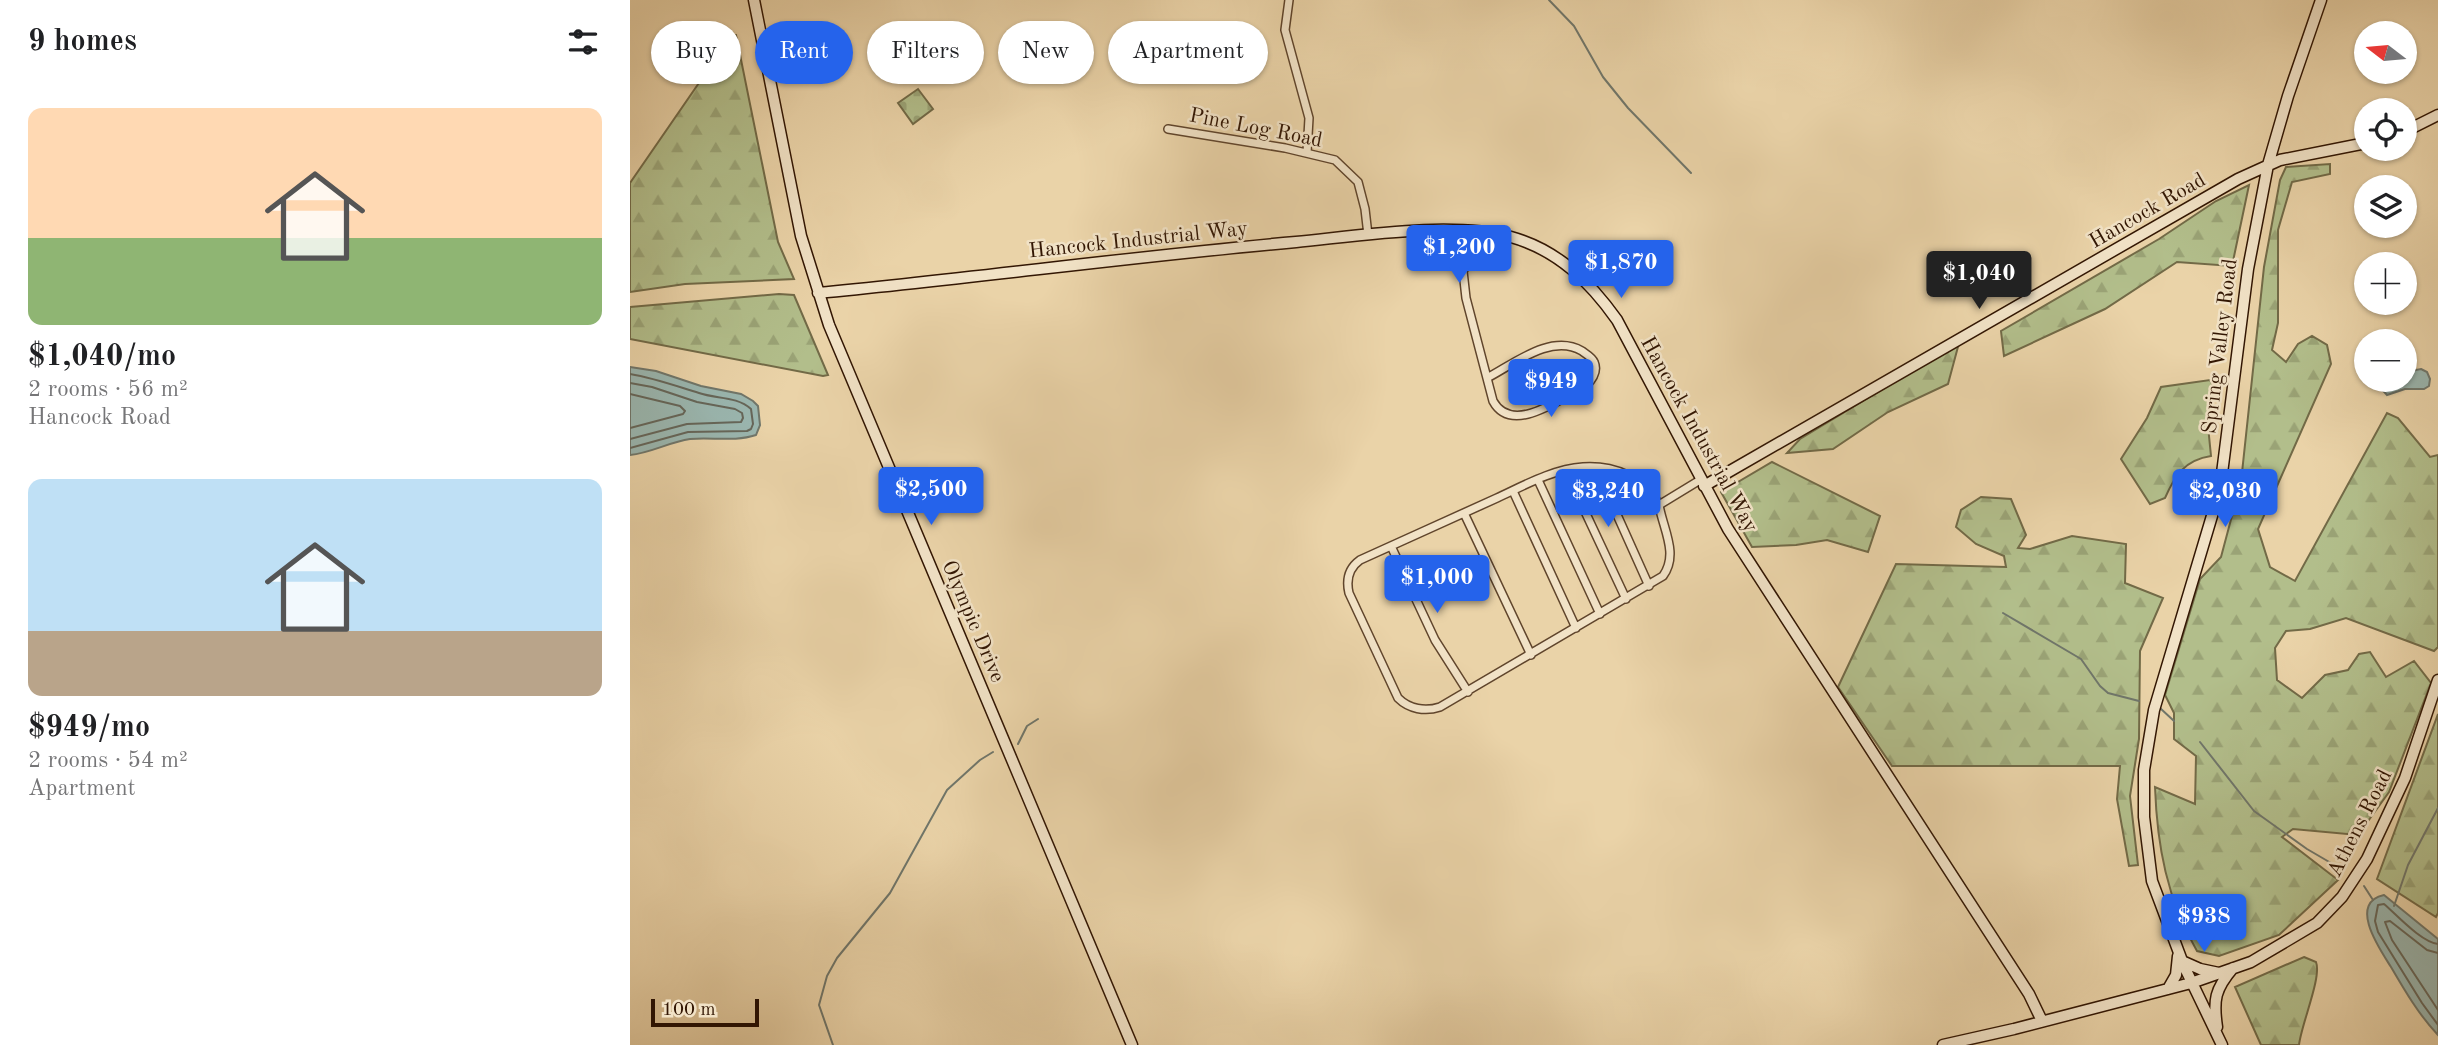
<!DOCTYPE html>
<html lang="en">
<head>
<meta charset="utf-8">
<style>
  :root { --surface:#fff; --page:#f6f6f6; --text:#202124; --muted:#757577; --accent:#2563eb }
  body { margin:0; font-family:"Old Standard TT",serif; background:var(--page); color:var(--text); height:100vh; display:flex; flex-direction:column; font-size:26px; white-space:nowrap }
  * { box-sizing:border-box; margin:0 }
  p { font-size:23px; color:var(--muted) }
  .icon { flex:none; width:38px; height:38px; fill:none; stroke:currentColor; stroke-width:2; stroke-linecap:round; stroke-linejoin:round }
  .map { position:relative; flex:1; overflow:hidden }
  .panel { display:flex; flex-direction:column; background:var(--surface); width:630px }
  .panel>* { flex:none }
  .top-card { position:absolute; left:21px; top:21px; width:665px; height:63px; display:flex; gap:14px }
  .needle { width:46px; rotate:286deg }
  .buttons { position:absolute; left:1724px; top:21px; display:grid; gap:14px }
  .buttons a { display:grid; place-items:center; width:63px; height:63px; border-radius:50%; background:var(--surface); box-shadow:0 2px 5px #0004; font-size:35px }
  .scale { position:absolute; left:21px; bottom:18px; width:108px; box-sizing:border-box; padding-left:7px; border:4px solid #321603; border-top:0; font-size:19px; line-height:24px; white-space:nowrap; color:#321603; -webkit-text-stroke:5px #f1e2c6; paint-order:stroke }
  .price { position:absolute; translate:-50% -60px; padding:0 16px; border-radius:7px; background:var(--accent); color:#fff; font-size:23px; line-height:46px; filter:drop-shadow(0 2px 4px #0008) }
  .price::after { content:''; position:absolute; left:50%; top:42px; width:21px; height:16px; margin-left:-10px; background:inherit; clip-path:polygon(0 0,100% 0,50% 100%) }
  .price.on { background:#222; color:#fff }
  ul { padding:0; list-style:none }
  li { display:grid; align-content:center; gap:14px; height:371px; padding:0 28px }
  li span { display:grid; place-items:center; height:217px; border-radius:14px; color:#555 }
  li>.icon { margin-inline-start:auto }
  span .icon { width:126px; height:126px; fill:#fffc; stroke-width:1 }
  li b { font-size:30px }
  h2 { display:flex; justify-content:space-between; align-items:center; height:84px; padding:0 28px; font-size:30px }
  .pill { padding:0 24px; border-radius:32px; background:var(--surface); box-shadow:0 2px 5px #0004; font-size:24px; line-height:63px }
  .pill.on { background:var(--accent); color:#fff }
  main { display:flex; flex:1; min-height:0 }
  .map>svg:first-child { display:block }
  .forest { fill:url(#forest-firs); stroke:#726a47; stroke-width:2 }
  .cemetery { fill:url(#cemetery-stones); stroke:#726a47; stroke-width:2 }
  .water { fill:#9ab6af; stroke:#70766a; stroke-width:2 }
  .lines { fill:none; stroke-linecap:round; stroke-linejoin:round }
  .shore { stroke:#666659; stroke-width:2 }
  .stream { stroke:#70766a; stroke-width:2 }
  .street-casing { stroke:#60452c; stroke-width:10 }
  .secondary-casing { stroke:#321603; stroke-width:13 }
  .street { stroke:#f1e2c6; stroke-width:7 }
  .secondary { stroke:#f1e2c6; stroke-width:10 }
  .labels { text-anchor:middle; stroke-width:5; stroke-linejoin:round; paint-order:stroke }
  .street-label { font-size:21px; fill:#321603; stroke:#f1e2c6 }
</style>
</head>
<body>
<main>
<section class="panel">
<h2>9 homes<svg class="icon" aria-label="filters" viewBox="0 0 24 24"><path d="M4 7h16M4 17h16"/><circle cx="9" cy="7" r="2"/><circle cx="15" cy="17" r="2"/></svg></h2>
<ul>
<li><span style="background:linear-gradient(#ffd9b3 60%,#8fb573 0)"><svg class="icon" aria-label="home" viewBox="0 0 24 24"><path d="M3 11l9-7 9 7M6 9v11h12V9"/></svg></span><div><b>$1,040/mo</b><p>2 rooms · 56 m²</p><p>Hancock Road</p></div></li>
<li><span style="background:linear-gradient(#bfe0f5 70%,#b9a48a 0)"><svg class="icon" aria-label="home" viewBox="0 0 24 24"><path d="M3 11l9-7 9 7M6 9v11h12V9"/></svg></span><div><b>$949/mo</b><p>2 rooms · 54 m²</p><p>Apartment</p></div></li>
</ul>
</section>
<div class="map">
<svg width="1808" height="1045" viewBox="0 0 1808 1045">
  <defs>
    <pattern id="forest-firs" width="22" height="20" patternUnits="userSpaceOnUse" patternTransform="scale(1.75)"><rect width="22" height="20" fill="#b2be8b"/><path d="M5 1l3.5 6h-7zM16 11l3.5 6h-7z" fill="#9aa376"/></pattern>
    <pattern id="cemetery-stones" width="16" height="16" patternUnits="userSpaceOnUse" patternTransform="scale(1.75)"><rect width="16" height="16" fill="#b2be8b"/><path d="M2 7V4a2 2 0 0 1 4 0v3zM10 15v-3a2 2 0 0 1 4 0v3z" fill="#9aa376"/></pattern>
  </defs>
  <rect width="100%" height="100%" fill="#ead3a8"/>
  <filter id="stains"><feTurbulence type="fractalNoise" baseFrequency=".00286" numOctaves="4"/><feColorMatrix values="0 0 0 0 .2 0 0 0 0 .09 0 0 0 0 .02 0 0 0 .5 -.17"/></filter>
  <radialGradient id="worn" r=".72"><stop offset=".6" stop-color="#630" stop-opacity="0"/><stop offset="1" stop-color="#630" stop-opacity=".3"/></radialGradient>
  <path class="forest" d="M102 35H106L148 242 164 279 55 284 0 292V183Z
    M1700 164V174L1662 182 1648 230V323L1642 350 1656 362 1668 344 1682 336 1697 345 1701 364 1628 529 1640 567 1665 581 1757 413 1768 418 1800 457 1808 455V647L1804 651 1716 618 1680 629 1656 631 1645 648 1647 680 1672 698 1695 675 1718 670 1729 654 1740 652 1756 677 1784 661 1801 683 1759 792 1728 835 1663 829 1652 837 1708 880 1649 935 1589 956 1567 951C1537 900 1527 845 1525 787L1565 804 1566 756 1544 739V713L1535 695 1570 579 1591 557 1611 482 1634 267 1650 180 1656 167Z
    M1619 185 1602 266 1547 262 1475 309 1374 356 1371 331 1529 239 1586 201Z
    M149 294 164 295 198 375 193 376 0 339V307Z
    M1329 343 1318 384 1258 412 1203 449 1157 453 1170 439Z
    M1580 380 1586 391 1577 416 1581 456C1555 460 1545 475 1535 498L1520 504 1491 459 1517 418 1531 387Z
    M1142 462 1250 516 1238 552 1197 540 1166 545 1122 547 1091 492Z
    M1351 497 1381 499 1396 535 1388 548 1400 549 1442 536 1496 544 1495 583 1533 598 1510 651 1509 739 1500 796 1508 865 1499 866 1487 799 1490 766H1262L1208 687 1266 564 1376 567 1374 556 1346 544 1326 527 1331 510Z
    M1808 714V913L1806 917 1747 879Z
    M1674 957 1686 962C1692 977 1671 1025 1669 1045H1631L1605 987Z"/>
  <path class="cemetery" d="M288 89 303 109 283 124 268 103Z"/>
  <path class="water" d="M0 367 26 371 71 386 111 394 123 401 128 406 130 425 126 435C105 442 82 437 60 439 39 442 21 453 0 455Z
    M1791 369 1797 372 1800 379 1799 386 1794 389H1775L1757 395 1748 385 1749 380H1774L1775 372Z
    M1754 895 1808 939V1035C1789 1015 1775 991 1761 967 1751 951 1717 903 1754 895Z"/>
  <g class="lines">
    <path class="shore" d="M0 374C24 378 46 386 69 393 86 399 107 396 121 409L123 424 121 429 117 431 58 432 0 448
      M0 383 22 387 67 402 105 409 112 413 113 418 111 422 57 424 0 439
      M0 394 50 406 55 411 53 414 0 428
      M1808 944C1791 942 1767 915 1754 904L1748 905 1745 921 1748 932 1792 1003 1808 1025
      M1808 953 1797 950 1760 921 1755 922 1762 940 1808 1010"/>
    <path class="stream" d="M919 0 944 26 973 77 998 108 1061 173
      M1373 613 1451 659 1470 686 1478 693 1509 701
      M1530 708 1544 721
      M1570 742 1624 811 1677 849 1713 870
      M388 744 397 726 408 719
      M1734 886 1743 900
      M1764 906 1778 865 1808 808
      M203 1045 189 1005 197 976 207 958 260 893 317 790 350 760 363 752"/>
    <g class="street-casing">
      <path id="street" d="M659 0 655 30 679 118 677 153
        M538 129 655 148 705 160 728 182 735 209 738 235
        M837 246 830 261 833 271C841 259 837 244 839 230
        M833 271 836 298 863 401C882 436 931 398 956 386 962 380 968 371 964 362 962 357 956 354 952 351 921 333 884 364 857 378
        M966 468 1019 586
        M936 471 996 599
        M908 480 970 614
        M883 491 946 628
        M1029 505C1033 529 1049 554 1033 576L810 707C795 712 779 709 768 698L719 593C716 580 719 568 730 560 776 539 821 519 867 498 893 486 923 469 953 467 983 465 1015 477 1029 505L1070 480
        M834 513 901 655
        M761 546 805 640 838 692"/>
    </g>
    <g class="secondary-casing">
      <path id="secondary" d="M124 0 171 236 199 325 502 1045
        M1774 132 1808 115
        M188 293C347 278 506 256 666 242 728 236 821 221 881 237 928 250 960 282 987 320L1098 529 1399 994 1412 1021
        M1074 486 1608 179 1650 160 1736 143
        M1552 961 1570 969 1589 973
        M1538 989 1546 975 1548 956
        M1587 1027C1583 1000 1585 989 1603 968
        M1313 1045 1384 1029 1561 983 1621 962 1687 923 1712 897 1737 859 1775 778 1808 680
        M1592 1045 1554 966 1522 881 1514 817V770L1524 710 1590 489 1618 269 1638 165 1658 96 1691 0"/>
    </g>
    <use href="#street" class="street"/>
    <use href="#secondary" class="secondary"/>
  </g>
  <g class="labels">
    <g class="street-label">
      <text transform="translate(626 127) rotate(11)" y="7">Pine Log Road</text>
      <text transform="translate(1517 210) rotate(-30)" y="7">Hancock Road</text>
      <text transform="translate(508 239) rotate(-6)" y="7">Hancock Industrial Way</text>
      <text transform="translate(1589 346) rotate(-83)" y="7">Spring Valley Road</text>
      <text transform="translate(1070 434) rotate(61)" y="7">Hancock Industrial Way</text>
      <text transform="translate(344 621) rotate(67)" y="7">Olympic Drive</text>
      <text transform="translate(1729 823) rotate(-63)" y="7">Athens Road</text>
    </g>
  </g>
  <rect width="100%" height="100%" filter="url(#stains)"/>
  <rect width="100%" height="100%" fill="url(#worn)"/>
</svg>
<div class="buttons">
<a><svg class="needle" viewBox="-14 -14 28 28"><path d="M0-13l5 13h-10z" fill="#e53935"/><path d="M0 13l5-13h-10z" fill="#757577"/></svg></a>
<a><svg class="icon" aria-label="locate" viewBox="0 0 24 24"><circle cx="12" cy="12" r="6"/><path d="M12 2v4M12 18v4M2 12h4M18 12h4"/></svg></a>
<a><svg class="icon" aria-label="layers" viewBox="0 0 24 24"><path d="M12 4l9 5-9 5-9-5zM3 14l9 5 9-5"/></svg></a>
<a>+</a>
<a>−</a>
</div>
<div class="scale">100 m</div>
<b class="price" style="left:829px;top:285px">$1,200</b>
<b class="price" style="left:991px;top:300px">$1,870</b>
<b class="price on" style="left:1349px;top:311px">$1,040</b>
<b class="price" style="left:921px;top:419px">$949</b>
<b class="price" style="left:301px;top:527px">$2,500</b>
<b class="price" style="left:978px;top:529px">$3,240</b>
<b class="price" style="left:1595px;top:529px">$2,030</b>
<b class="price" style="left:807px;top:615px">$1,000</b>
<b class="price" style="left:1574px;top:954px">$938</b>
<div class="top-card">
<a class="pill">Buy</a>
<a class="pill on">Rent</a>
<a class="pill">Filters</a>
<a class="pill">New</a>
<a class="pill">Apartment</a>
</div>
</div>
</main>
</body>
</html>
